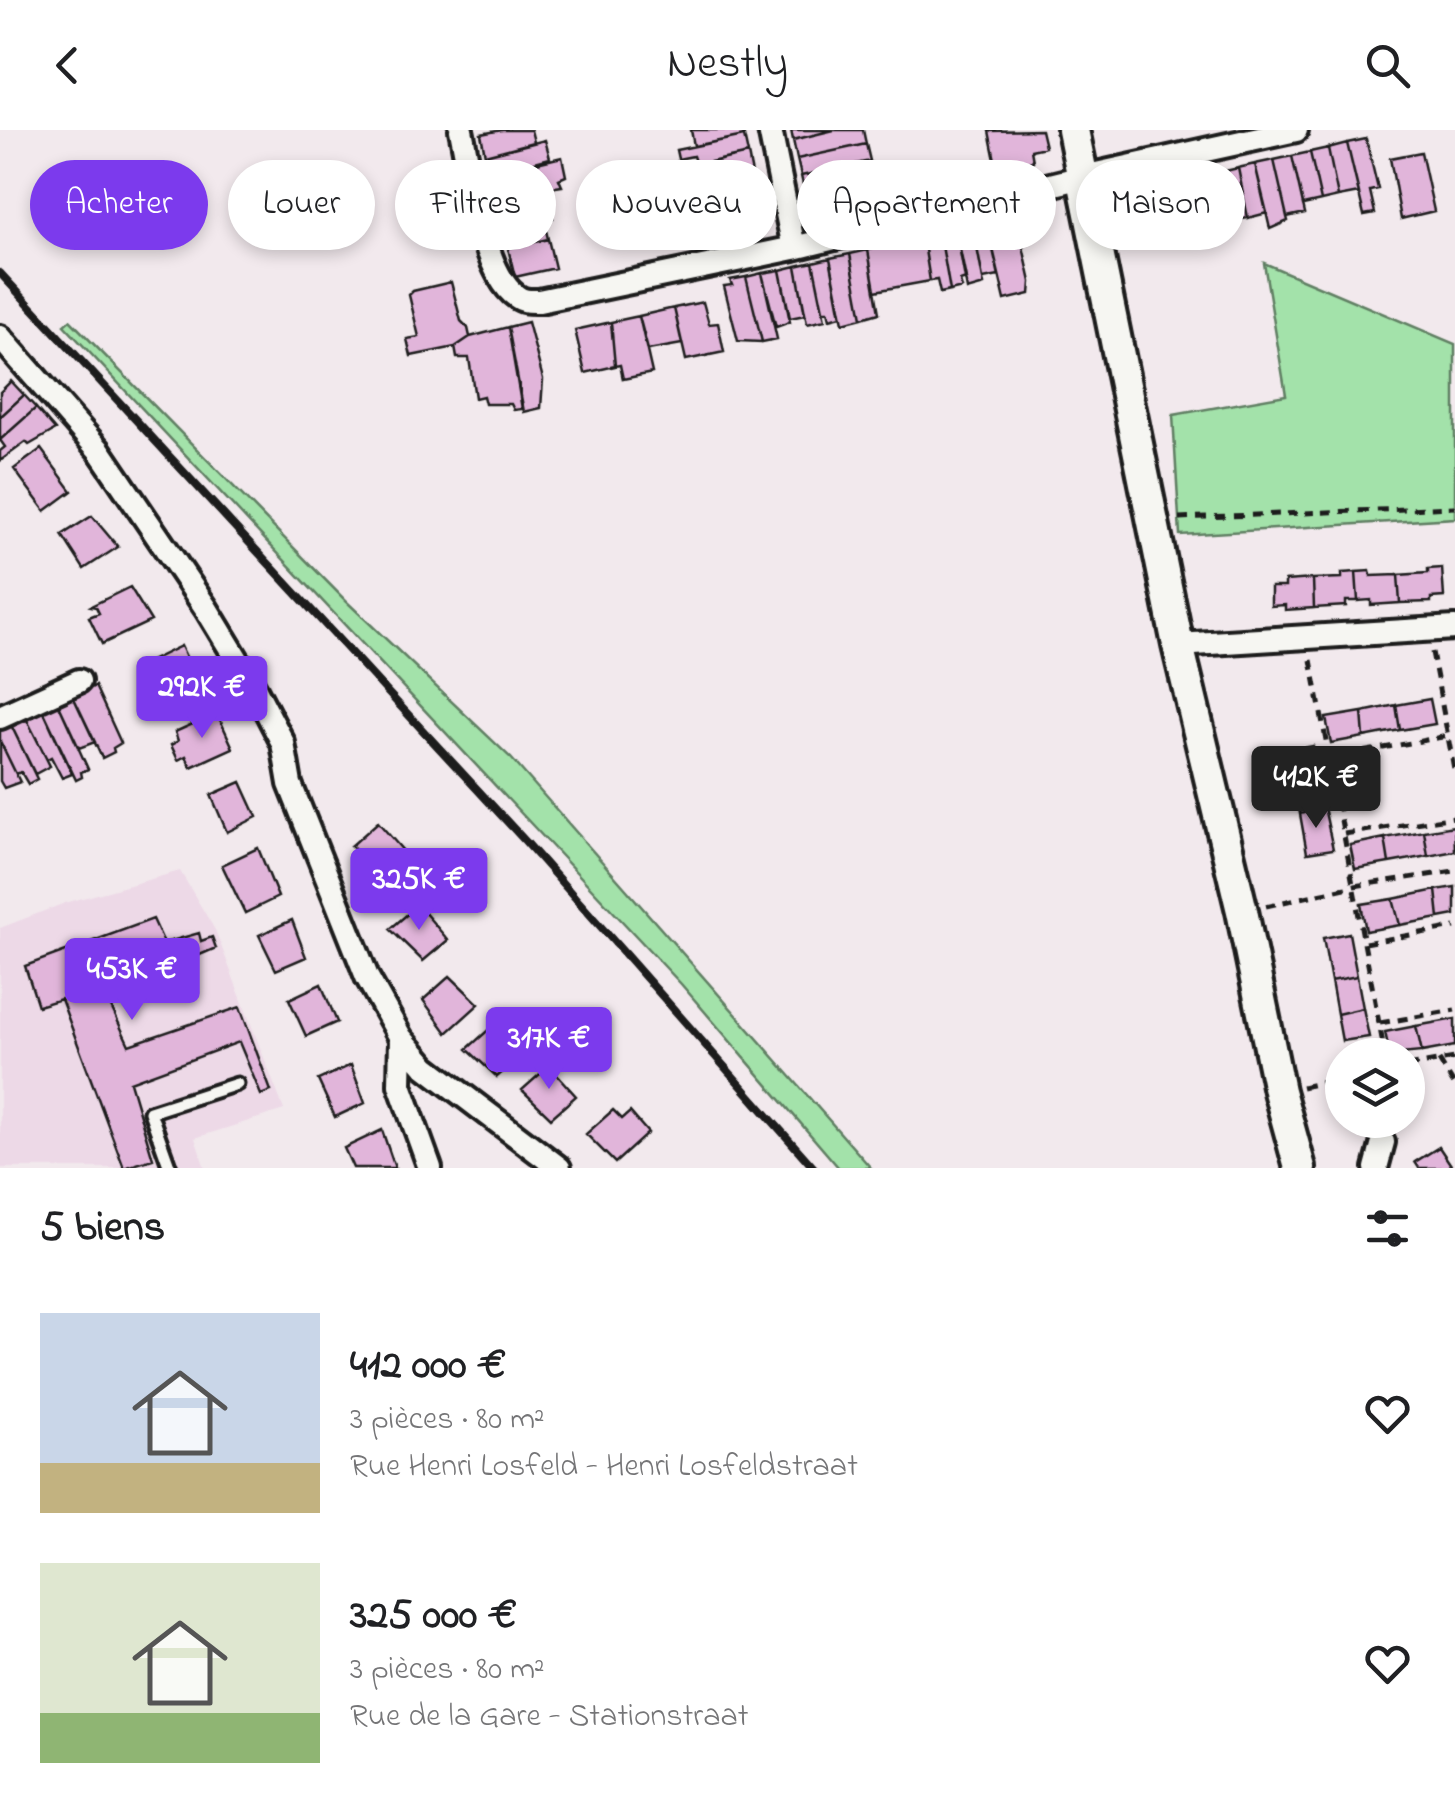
<!DOCTYPE html>
<html lang="fr">
<head>
<meta charset="utf-8">
<style>
  :root { --surface:#fff; --page:#f2f2f2; --text:#202124; --muted:#757577; --accent:#7c3aed }
  body { margin:0; font-family:"Indie Flower",sans-serif; background:var(--page); color:var(--text); height:100vh; display:flex; flex-direction:column; font-size:38px; white-space:nowrap }
  * { box-sizing:border-box; margin:0 }
  p { font-size:32px; color:var(--muted) }
  .icon { flex:none; width:55px; height:55px; fill:none; stroke:currentColor; stroke-width:2; stroke-linecap:round; stroke-linejoin:round }
  .map { position:relative; height:1038px; overflow:hidden }
  .panel { display:flex; flex-direction:column; background:var(--surface); flex:1 }
  .panel>* { flex:none }
  .top-card { position:absolute; left:30px; top:30px; width:1395px; height:90px; display:flex; gap:20px }
  .fabs { position:absolute; left:1325px; top:908px; display:grid; gap:20px }
  .fabs a { display:grid; place-items:center; width:100px; height:100px; border-radius:50%; background:var(--surface); box-shadow:0 5px 15px #0003; font-size:50px }
  .price { position:absolute; translate:-50% -85px; padding:0 22px; border-radius:10px; background:var(--accent); color:#fff; font-size:32px; line-height:65px; filter:drop-shadow(0 2px 5px #0008) }
  .price::after { content:''; position:absolute; left:50%; top:60px; width:30px; height:22px; margin-left:-15px; background:inherit; clip-path:polygon(0 0,100% 0,50% 100%) }
  .price.selected { background:#222; color:#fff }
  ul { padding:0; list-style:none }
  li { display:flex; align-items:center; gap:30px; height:250px; padding:0 40px }
  li span { display:grid; place-items:center; flex:none; width:280px; height:200px; border-radius:0px; color:#555 }
  li>.icon { margin-inline-start:auto }
  span .icon { width:120px; height:120px; fill:#fffc; stroke-width:1 }
  li b { font-size:42px }
  h2 { display:flex; justify-content:space-between; align-items:center; height:120px; padding:0 40px; font-size:42px }
  .chip { padding:0 35px; border-radius:45px; background:var(--surface); box-shadow:0 5px 15px #0003; font-size:35px; line-height:90px }
  .chip.selected { background:var(--accent); color:#fff }
  header { display:flex; justify-content:space-between; align-items:center; height:130px; padding:0 40px; background:var(--surface); font-size:45px; font-weight:600 }
  .map>svg:first-child { display:block }
  .built { fill:#edd9e7 }
  .green { fill:#a3e2aa; stroke:#607f63; stroke-width:2.5 }
  .building { fill:#e1b5da; stroke:#1c1c1c; stroke-width:2.5 }
  .lines { fill:none; stroke-linecap:round; stroke-linejoin:round }
  .service-casing { stroke:#1c1c1c; stroke-width:19 }
  .minor-casing { stroke:#1c1c1c; stroke-width:30 }
  .secondary-casing { stroke:#1c1c1c; stroke-width:38 }
  .path { stroke:#1c1c1c; stroke-width:5; stroke-dasharray:10 8; stroke-linecap:butt }
  .service { stroke:#f6f6f2; stroke-width:11 }
  .minor { stroke:#f6f6f2; stroke-width:22 }
  .secondary { stroke:#f6f6f2; stroke-width:30 }
  .rail { stroke:#1c1c1c; stroke-width:8 }
</style>
</head>
<body>
<header><svg class="icon" aria-label="back" viewBox="0 0 24 24"><path d="M15 5l-7 7 7 7"/></svg>Nestly<svg class="icon" aria-label="search" viewBox="0 0 24 24"><circle cx="10" cy="10" r="6"/><path d="M15 15l6 6"/></svg></header>
<div class="map">
<svg width="1455" height="1038" viewBox="0 0 1455 1038">
  <rect width="100%" height="100%" fill="#f2e9ed"/>
  <filter id="ink" filterUnits="userSpaceOnUse"><feTurbulence type="fractalNoise" baseFrequency=".01" numOctaves="2"/><feDisplacementMap in="SourceGraphic" scale="20" xChannelSelector="R" yChannelSelector="G"/><feConvolveMatrix kernelMatrix="1 2 1 2 8 2 1 2 1" color-interpolation-filters="sRGB"/></filter>
  <g filter="url(#ink)">
    <path class="built" d="M180 741 215 800 284 980 195 1008 205 1038H0V798L65 773Z"/>
    <path class="green" d="M1264 133 1455 214V388L1180 405 1173 285 1286 265Z
      M70 190 346 471 511 628 871 1038H839L681 854 64 195Z"/>
    <path class="building" d="M502 0H531L534 12 485 25 481 4Z
      M691 0H743L744 6 694 16Z
      M791 0H834L793 10Z
      M834 0H863L866 14 797 29 793 10Z
      M1041 0 1045 17 1031 20 1033 31 997 40 989 1Z
      M744 6 748 24 696 35 693 26 678 29 676 20Z
      M1366 9 1378 59 1370 61 1375 83 1364 85 1347 13Z
      M545 10 550 28 490 44 485 25Z
      M1347 13 1359 63 1338 67 1328 18Z
      M866 14 870 31 801 46 797 29Z
      M1328 18 1338 67 1321 71 1310 22Z
      M1310 22 1321 71 1303 75 1292 26Z
      M1421 22 1434 81 1401 89 1390 28Z
      M748 24 752 44 693 57 689 37Z
      M1292 26 1305 83 1287 87 1274 30Z
      M562 27 566 46 559 49 562 56 549 58 547 52 494 63 490 44Z
      M1274 30 1288 91 1270 99 1255 34Z
      M870 31 873 48 805 63 801 46Z
      M927 33 934 57 898 65 892 44 915 40 914 36Z
      M1255 34 1267 83 1248 88 1238 38Z
      M1238 38 1248 88 1229 91 1217 43Z
      M1217 43 1229 91 1212 96 1206 69 1184 74 1179 51Z
      M752 44 762 88 757 96 654 120 648 95 728 77 722 50Z
      M892 44 898 65 876 70 873 48Z
      M873 48 876 70 853 75 849 54Z
      M849 54 853 75 831 80 827 58Z
      M532 55 537 73 499 82 494 63Z
      M827 58 831 80 810 84 805 63Z
      M549 71 553 88 504 99 499 82Z
      M1184 74 1191 102 1155 111 1148 81Z
      M1005 89 1011 112H1022L1031 152 1030 164 1005 170 987 93Z
      M544 91 548 109 508 118 504 99Z
      M987 93 999 146 983 149 973 96Z
      M973 96 984 155 967 160 956 100Z
      M956 100 966 149 960 151 962 158 950 161 940 104Z
      M940 104 950 161 940 163 937 150 930 151 923 107Z
      M923 107 930 151 875 161 868 120Z
      M548 109 555 138 515 147 508 118Z
      M868 120 879 183 862 188 850 124Z
      M850 124 862 188 843 193 830 128Z
      M830 128 841 186 830 189 828 181H823L813 132Z
      M813 132 825 190 807 194 796 136Z
      M796 136 805 185 790 188 780 140Z
      M780 140 790 192 776 197 762 143Z
      M762 143 777 209 762 212 746 147Z
      M746 147 762 212 738 211 724 156 732 155 730 150Z
      M451 152 461 191 468 198 470 207 455 217 411 226 407 209 419 207 409 165 413 161Z
      M703 172 709 194 718 193 724 222 686 230 674 178Z
      M674 178 682 214 648 220 639 186Z
      M639 186 652 243 623 249 620 235 615 236 611 192Z
      M528 192 543 249 541 278 524 282 508 197Z
      M611 192 615 236 585 243 575 200Z
      M508 197 522 279 514 280 511 274H485L483 266 475 268 469 228H457L455 217 470 207Z
      M11 251 24 265 0 287V262Z
      M24 265 36 278 0 310V287Z
      M36 278 55 300 29 315 26 312 0 331V321L5 317 0 310Z
      M41 319 72 361 45 381 14 339Z
      M92 386 118 417 84 439 62 405Z
      M1442 438 1444 467 1431 468V472L1400 473 1398 445 1428 443V439Z
      M1370 441 1371 446 1398 445 1400 473 1371 475V470L1358 471 1356 442Z
      M1356 442 1358 471H1346V476L1314 478 1313 449 1342 448V443Z
      M1313 449 1314 478 1285 480V475L1271 476V457H1285V451Z
      M130 457 151 491 102 514 89 487 99 483 96 477 91 476Z
      M181 516 203 563 166 581 140 536Z
      M95 556 121 613 113 618 114 622 102 628 73 566Z
      M73 566 95 612 79 618 58 573Z
      M1430 569 1435 594 1400 600 1396 575Z
      M58 573 88 639 81 642 82 647 76 650 43 580Z
      M1396 575 1400 600 1364 607 1362 582Z
      M43 580 72 644 62 648 51 627 47 629 26 588Z
      M1362 582 1364 607 1331 613 1326 588Z
      M217 583 233 618 191 637 186 626 178 630 171 615 178 611 175 602Z
      M26 588 50 636 35 644 11 595Z
      M11 595 37 649 28 654 21 642 16 644 0 611V600Z
      M0 611 20 652 4 658 0 651Z
      M1313 616 1318 645 1294 651 1288 621Z
      M1318 645 1324 677 1300 684 1294 651Z
      M241 652 257 687 227 702 211 665Z
      M1324 677 1333 719 1307 723 1300 684Z
      M378 692 405 723 380 744 351 716Z
      M1454 696 1455 721 1428 726 1424 701Z
      M1424 701 1428 726 1389 733 1385 708Z
      M1385 708 1389 733 1355 739 1350 715Z
      M258 718 278 767 245 783 222 735Z
      M1455 757V785L1439 788 1436 760Z
      M1436 760 1439 788 1400 795 1393 769Z
      M1393 769 1400 795 1366 801 1361 774Z
      M418 775 448 810 423 831 390 799Z
      M153 789 164 813 199 803 201 811 212 807 216 818 167 839 165 832 109 852 112 864 106 866 129 915 240 877 271 961 261 965 239 912 130 952 153 1029 124 1038 61 869 38 876 25 836Z
      M292 790 306 827 276 840 259 805Z
      M1349 803 1357 846 1331 851 1323 808Z
      M450 846 479 874 447 903 423 870Z
      M1357 846 1363 878 1337 884 1331 851Z
      M321 854 337 892 306 906 289 869Z
      M1363 878 1369 907 1342 911 1337 884Z
      M1455 889V916L1422 922 1416 896Z
      M495 894 522 925 497 947 467 919Z
      M1416 896 1422 922 1390 925 1385 902Z
      M351 935 365 973 335 987 318 950Z
      M549 936 576 966 551 988 522 960Z
      M613 980 622 989 630 982 648 1003 615 1033 586 1004Z
      M382 1000 395 1038H353L344 1018Z
      M1439 1017 1453 1038H1419L1415 1032Z"/>
    <g class="lines">
      <g class="service-casing">
        <path id="service" d="M170 1038 150 982 237 954"/>
      </g>
      <g class="minor-casing">
        <path id="minor" d="M461 0C470 41 482 142 516 166 524 172 530 171 539 171L794 118 1083 47 1296 0
          M770 0 794 118
          M0 207 99 320 206 478 255 559 283 613 290 654 367 847 401 908 426 937 559 1038
          M1178 515 1455 498
          M0 587 79 551
          M401 908 400 955 430 1038
          M1376 1038 1383 1012"/>
      </g>
      <g class="secondary-casing">
        <path id="secondary" d="M1073 0 1178 515 1242 781 1279 961 1300 1038"/>
      </g>
      <path class="path" d="M1179 388 1455 377
        M1432 522 1455 644
        M1311 530 1385 925
        M1329 628 1448 606
        M1344 704 1455 687
        M1266 776 1354 756 1455 741
        M1365 813 1455 797
        M1380 893 1455 880
        M1439 930 1455 956
        M1408 936 1455 928
        M1302 957 1342 948"/>
      <use href="#service" class="service"/>
      <use href="#minor" class="minor"/>
      <use href="#secondary" class="secondary"/>
      <path class="rail" d="M0 143 526 712 814 1038"/>
    </g>
  </g>
</svg>
<div class="fabs">
<a><svg class="icon" aria-label="layers" viewBox="0 0 24 24"><path d="M12 4l9 5-9 5-9-5zM3 14l9 5 9-5"/></svg></a>
</div>
<b class="price" style="left:202px;top:611px">292K €</b>
<b class="price selected" style="left:1316px;top:701px">412K €</b>
<b class="price" style="left:419px;top:803px">325K €</b>
<b class="price" style="left:132px;top:893px">453K €</b>
<b class="price" style="left:549px;top:962px">317K €</b>
<div class="top-card">
<a class="chip selected">Acheter</a>
<a class="chip">Louer</a>
<a class="chip">Filtres</a>
<a class="chip">Nouveau</a>
<a class="chip">Appartement</a>
<a class="chip">Maison</a>
</div>
</div>
<section class="panel">
<h2>5 biens<svg class="icon" aria-label="filters" viewBox="0 0 24 24"><path d="M4 7h16M4 17h16"/><circle cx="9" cy="7" r="2"/><circle cx="15" cy="17" r="2"/></svg></h2>
<ul>
<li><span style="background:linear-gradient(#c9d6e8 75%,#c2b280 0)"><svg class="icon" aria-label="home" viewBox="0 0 24 24"><path d="M3 11l9-7 9 7M6 9v11h12V9"/></svg></span><div><b>412 000 €</b><p>3 pièces · 80 m²</p><p>Rue Henri Losfeld - Henri Losfeldstraat</p></div><svg class="icon" aria-label="heart" viewBox="0 0 24 24"><path d="M12 20l-8-8c-3-5 5-10 8-4 3-6 11-1 8 4z"/></svg></li>
<li><span style="background:linear-gradient(#dfe7d0 75%,#8fb573 0)"><svg class="icon" aria-label="home" viewBox="0 0 24 24"><path d="M3 11l9-7 9 7M6 9v11h12V9"/></svg></span><div><b>325 000 €</b><p>3 pièces · 80 m²</p><p>Rue de la Gare - Stationstraat</p></div><svg class="icon" aria-label="heart" viewBox="0 0 24 24"><path d="M12 20l-8-8c-3-5 5-10 8-4 3-6 11-1 8 4z"/></svg></li>
</ul>
</section>
</body>
</html>
